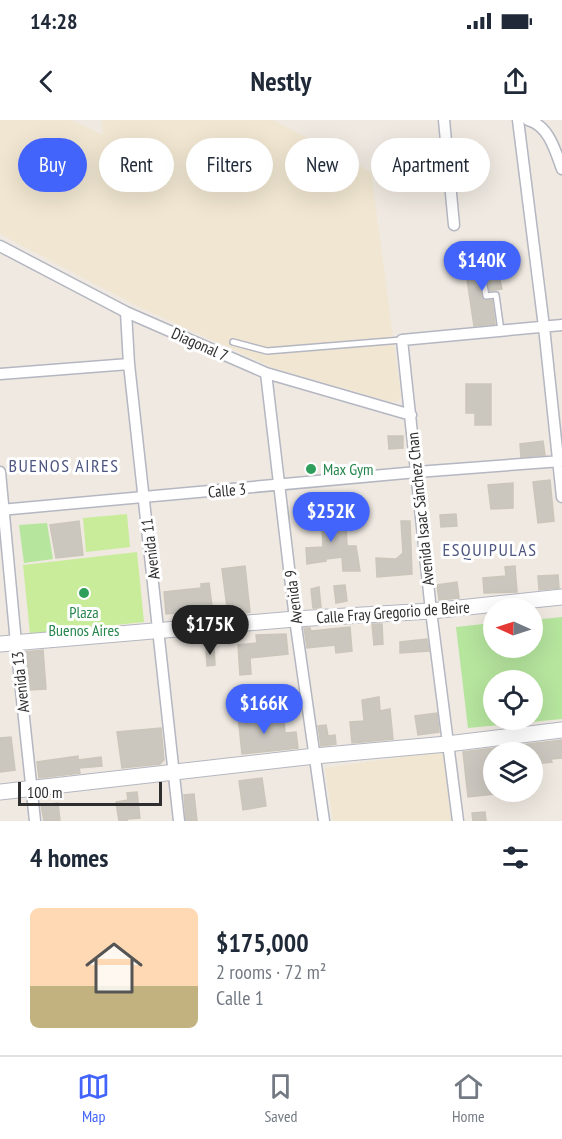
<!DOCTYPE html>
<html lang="en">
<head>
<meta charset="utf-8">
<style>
  :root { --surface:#fff; --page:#f6f6f7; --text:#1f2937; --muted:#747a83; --line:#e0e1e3; --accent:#4264fb }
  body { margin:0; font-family:"PT Sans Narrow",sans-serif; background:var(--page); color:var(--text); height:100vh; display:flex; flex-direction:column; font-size:22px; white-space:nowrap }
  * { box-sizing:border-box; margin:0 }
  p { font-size:20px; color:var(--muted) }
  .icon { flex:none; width:33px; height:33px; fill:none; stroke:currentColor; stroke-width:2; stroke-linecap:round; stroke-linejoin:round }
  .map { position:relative; height:701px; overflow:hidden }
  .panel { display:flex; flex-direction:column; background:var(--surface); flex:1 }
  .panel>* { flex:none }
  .guide { position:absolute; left:18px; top:18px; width:526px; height:54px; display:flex; gap:12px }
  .needle { width:39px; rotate:273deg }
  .buttons { position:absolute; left:483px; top:478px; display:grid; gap:12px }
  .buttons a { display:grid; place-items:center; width:60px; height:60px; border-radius:50%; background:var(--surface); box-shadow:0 6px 24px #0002; font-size:30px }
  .scale { position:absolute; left:18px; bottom:15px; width:144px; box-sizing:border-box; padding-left:6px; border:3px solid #2e2e2e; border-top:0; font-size:16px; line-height:21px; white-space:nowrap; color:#2e2e2e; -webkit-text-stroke:4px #fff; paint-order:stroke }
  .price { position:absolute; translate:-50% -51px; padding:0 14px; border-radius:21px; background:var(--accent); color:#fff; font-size:20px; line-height:39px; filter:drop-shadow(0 2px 3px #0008) }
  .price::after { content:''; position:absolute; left:50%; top:36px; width:18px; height:14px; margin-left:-9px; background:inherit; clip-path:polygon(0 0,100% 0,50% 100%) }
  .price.active { background:#222; color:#fff }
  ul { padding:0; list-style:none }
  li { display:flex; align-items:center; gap:18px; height:150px; padding:0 30px }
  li+li { border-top:2px solid var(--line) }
  li span { display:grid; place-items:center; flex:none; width:168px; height:120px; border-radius:9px; color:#555 }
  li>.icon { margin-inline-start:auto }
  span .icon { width:72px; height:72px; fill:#fffc; stroke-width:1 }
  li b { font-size:26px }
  h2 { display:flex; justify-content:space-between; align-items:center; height:72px; padding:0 30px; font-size:26px }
  .chip { padding:0 21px; border-radius:27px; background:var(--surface); box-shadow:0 6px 24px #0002; font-size:21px; line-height:54px }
  .chip.active { background:var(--accent); color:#fff }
  .status { display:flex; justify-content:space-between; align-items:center; height:42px; padding:0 30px; background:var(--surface); direction:ltr }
  .status svg { height:16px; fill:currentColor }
  header { display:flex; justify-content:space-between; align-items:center; height:78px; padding:0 30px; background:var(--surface); font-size:27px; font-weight:600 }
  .tab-bar { display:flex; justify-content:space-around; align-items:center; height:84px; border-top:2px solid var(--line); background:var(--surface); font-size:16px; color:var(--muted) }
  .tab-bar a { display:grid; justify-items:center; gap:3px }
  .tab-bar .active { color:var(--accent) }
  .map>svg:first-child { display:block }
  .education { fill:#f0e6d1 }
  .green { fill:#b6e59e; fill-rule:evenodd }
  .pitch { fill:#c9ec9a }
  .building { fill:#cbc7bf; stroke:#cbc5ba; stroke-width:1.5 }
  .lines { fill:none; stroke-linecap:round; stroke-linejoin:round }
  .lane-casing { stroke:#b4b7c1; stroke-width:8 }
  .street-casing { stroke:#b4b7c1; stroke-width:13 }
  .secondary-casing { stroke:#b4b7c1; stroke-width:17 }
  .lane { stroke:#fff; stroke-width:5 }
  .street { stroke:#fff; stroke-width:10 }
  .secondary { stroke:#fff; stroke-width:15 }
  .leisure-dot { fill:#2e9e5b; stroke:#fff; stroke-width:2 }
  .labels { text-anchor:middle; stroke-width:6; stroke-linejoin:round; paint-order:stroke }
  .street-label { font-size:16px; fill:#2e2e2e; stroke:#fff }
  .leisure-label { font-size:16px; fill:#27864d; stroke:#fff; text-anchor:start }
  .neighbourhood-label { font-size:18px; letter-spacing:1.5px; fill:#4d5680; stroke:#fff }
</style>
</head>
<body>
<div class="status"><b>14:28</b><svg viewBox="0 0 49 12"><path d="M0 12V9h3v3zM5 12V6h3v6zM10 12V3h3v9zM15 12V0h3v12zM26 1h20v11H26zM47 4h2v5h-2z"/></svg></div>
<header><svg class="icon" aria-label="back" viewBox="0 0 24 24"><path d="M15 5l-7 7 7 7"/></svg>Nestly<svg class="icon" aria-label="share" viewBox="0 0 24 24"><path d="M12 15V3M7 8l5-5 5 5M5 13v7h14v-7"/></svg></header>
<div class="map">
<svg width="562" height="701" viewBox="0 0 562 701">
  <rect width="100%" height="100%" fill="#efe9e1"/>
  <path class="education" d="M0 0H71L103 15 102 0H273L371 52 401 276 399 279 396 282H391L274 248 137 186 0 114Z
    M443 631 451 701H333L325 648Z"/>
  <path class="green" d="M47 403 53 439 24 443 19 405Z
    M562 497V599L468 608 456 507 493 503 494 528H532L533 500ZM494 561H532V600H494Z"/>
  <path class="pitch" d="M127 394 130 427 86 432 83 398Z
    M137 432 144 502 30 514 23 445Z"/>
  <path class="building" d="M496 143 502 169 490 171 488 158 485 155H480L478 159 482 179 485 181 492 180 495 204 474 206 465 146Z
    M466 264H491V305H475V293H466Z
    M388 316H403V328L389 329Z
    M543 321 545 335 521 337 520 324Z
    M550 360 554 401 538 403 533 362Z
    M513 363V388L491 389 488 365Z
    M330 393V407L346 406 347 426H356L360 451H343L342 437 326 439V441L307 444 306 428 323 427 322 405 302 406V395Z
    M456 394 457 406 441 407 440 395Z
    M79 401 83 435 56 438 50 405Z
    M401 401H410L412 454 377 457 376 438 396 439 403 433Z
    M245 446 250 492 228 495 222 449Z
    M515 446 517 472 484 473 483 458 506 456 505 447Z
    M558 455 559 468 539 470 538 456Z
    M457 462 459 478 439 480 437 465Z
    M209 463 213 494 204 495V491L166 494 164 472 201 468V464Z
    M345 465 347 481 336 483 334 466Z
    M319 467 321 488H313L311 469Z
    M372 504H382L383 524 374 525Z
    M350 507 352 531 336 533 335 525 307 528 304 508H310L311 511Z
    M286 514 288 534 250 538 251 554 240 555 238 525 257 523 256 515Z
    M427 519 429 531 400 533V522Z
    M214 527 215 545 207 546 206 528Z
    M43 530 46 569 29 570 25 532Z
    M379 577 380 591 390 589 393 619 352 623 350 602 364 601 362 580Z
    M254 593 255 599 270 597 271 602 284 601 285 613 296 612 298 628 242 634 238 595Z
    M437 593 439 612 418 615 415 596Z
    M326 605 328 616 335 615 336 624 321 626 318 606Z
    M161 608 164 640 160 644 122 648 117 612Z
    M11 617 15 650 0 652V618Z
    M562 620V638L551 639 552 642 534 644 533 633H494V674L468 677 463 632Z
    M78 636V640L101 637 102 646 79 648 80 653 39 658 37 642Z
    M262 658 266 686 243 690 239 661Z
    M137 672 140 698 127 699V701H119L116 682 128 680 127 673Z
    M194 674 197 701H186L184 675Z
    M58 683 60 701H44L41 685Z
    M485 692 486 701H473L472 693Z"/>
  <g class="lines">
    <g class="lane-casing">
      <path id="lane" d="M483 159 486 176 496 175 501 211
        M233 222 267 231 402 220"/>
    </g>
    <g class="street-casing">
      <path id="street" d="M444 0 454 105
        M518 0 544 207 562 377
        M528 0C549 6 555 30 562 49
        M0 126 126 192 266 253 411 295
        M126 192 129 244 179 701
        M266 253 295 499 324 701
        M0 254 129 244
        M0 352 16 523 35 701
        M0 390 417 352 562 341
        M458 701 431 491 402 220 562 205"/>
    </g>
    <g class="secondary-casing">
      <path id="secondary" d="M0 524 295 499 431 491 562 477
        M0 672 315 636 447 624 562 610"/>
    </g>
    <use href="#lane" class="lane"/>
    <use href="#street" class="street"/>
    <use href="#secondary" class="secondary"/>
  </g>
  <g class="leisure-dot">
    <circle cx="311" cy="349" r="6"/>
    <circle cx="84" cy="473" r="6"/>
  </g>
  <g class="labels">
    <g class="street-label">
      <text transform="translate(200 224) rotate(24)" y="6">Diagonal 7</text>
      <text transform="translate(227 370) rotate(-5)" y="6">Calle 3</text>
      <text transform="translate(420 389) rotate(-96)" y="6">Avenida Isaac Sánchez Chan</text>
      <text transform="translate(150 429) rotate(-97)" y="6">Avenida 11</text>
      <text transform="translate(293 477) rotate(-97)" y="6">Avenida 9</text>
      <text transform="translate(393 492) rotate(-4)" y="6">Calle Fray Gregorio de Beire</text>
      <text transform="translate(20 562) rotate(-96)" y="6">Avenida 13</text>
    </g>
    <g class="leisure-label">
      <text x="323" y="355">Max Gym</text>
      <text x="84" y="498" text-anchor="middle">Plaza<tspan x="84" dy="18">Buenos Aires</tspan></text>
    </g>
    <g class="neighbourhood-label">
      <text x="64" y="352">BUENOS AIRES</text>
      <text x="490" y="436">ESQUIPULAS</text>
    </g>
  </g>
</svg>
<div class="buttons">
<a><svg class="needle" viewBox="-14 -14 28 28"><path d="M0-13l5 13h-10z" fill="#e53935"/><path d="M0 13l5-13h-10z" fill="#747a83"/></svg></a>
<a><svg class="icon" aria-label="locate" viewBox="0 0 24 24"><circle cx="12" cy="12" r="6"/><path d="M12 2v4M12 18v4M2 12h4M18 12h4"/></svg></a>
<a><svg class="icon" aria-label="layers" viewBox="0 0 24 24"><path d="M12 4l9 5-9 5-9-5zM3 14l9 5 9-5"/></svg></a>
</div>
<div class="scale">100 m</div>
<b class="price" style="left:482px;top:172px">$140K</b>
<b class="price" style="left:331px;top:423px">$252K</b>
<b class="price active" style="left:210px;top:536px">$175K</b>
<b class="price" style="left:264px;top:615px">$166K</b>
<div class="guide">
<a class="chip active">Buy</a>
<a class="chip">Rent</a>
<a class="chip">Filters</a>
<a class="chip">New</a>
<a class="chip">Apartment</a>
</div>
</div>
<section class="panel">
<h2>4 homes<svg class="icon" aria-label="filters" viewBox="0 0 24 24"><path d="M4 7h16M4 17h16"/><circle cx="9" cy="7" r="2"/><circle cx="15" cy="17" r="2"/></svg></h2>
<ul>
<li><span style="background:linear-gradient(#ffd9b3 65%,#c2b280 0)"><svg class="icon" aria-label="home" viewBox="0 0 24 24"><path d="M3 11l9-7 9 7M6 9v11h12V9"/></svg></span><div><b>$175,000</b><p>2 rooms · 72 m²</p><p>Calle 1</p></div></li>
</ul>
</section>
<nav class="tab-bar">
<a class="active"><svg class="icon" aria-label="map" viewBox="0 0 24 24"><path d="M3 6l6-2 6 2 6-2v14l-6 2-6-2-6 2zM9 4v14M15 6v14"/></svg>Map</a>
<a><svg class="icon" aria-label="saved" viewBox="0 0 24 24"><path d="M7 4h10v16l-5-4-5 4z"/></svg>Saved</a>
<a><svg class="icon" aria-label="home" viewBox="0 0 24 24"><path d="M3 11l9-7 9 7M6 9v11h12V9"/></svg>Home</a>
</nav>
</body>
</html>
